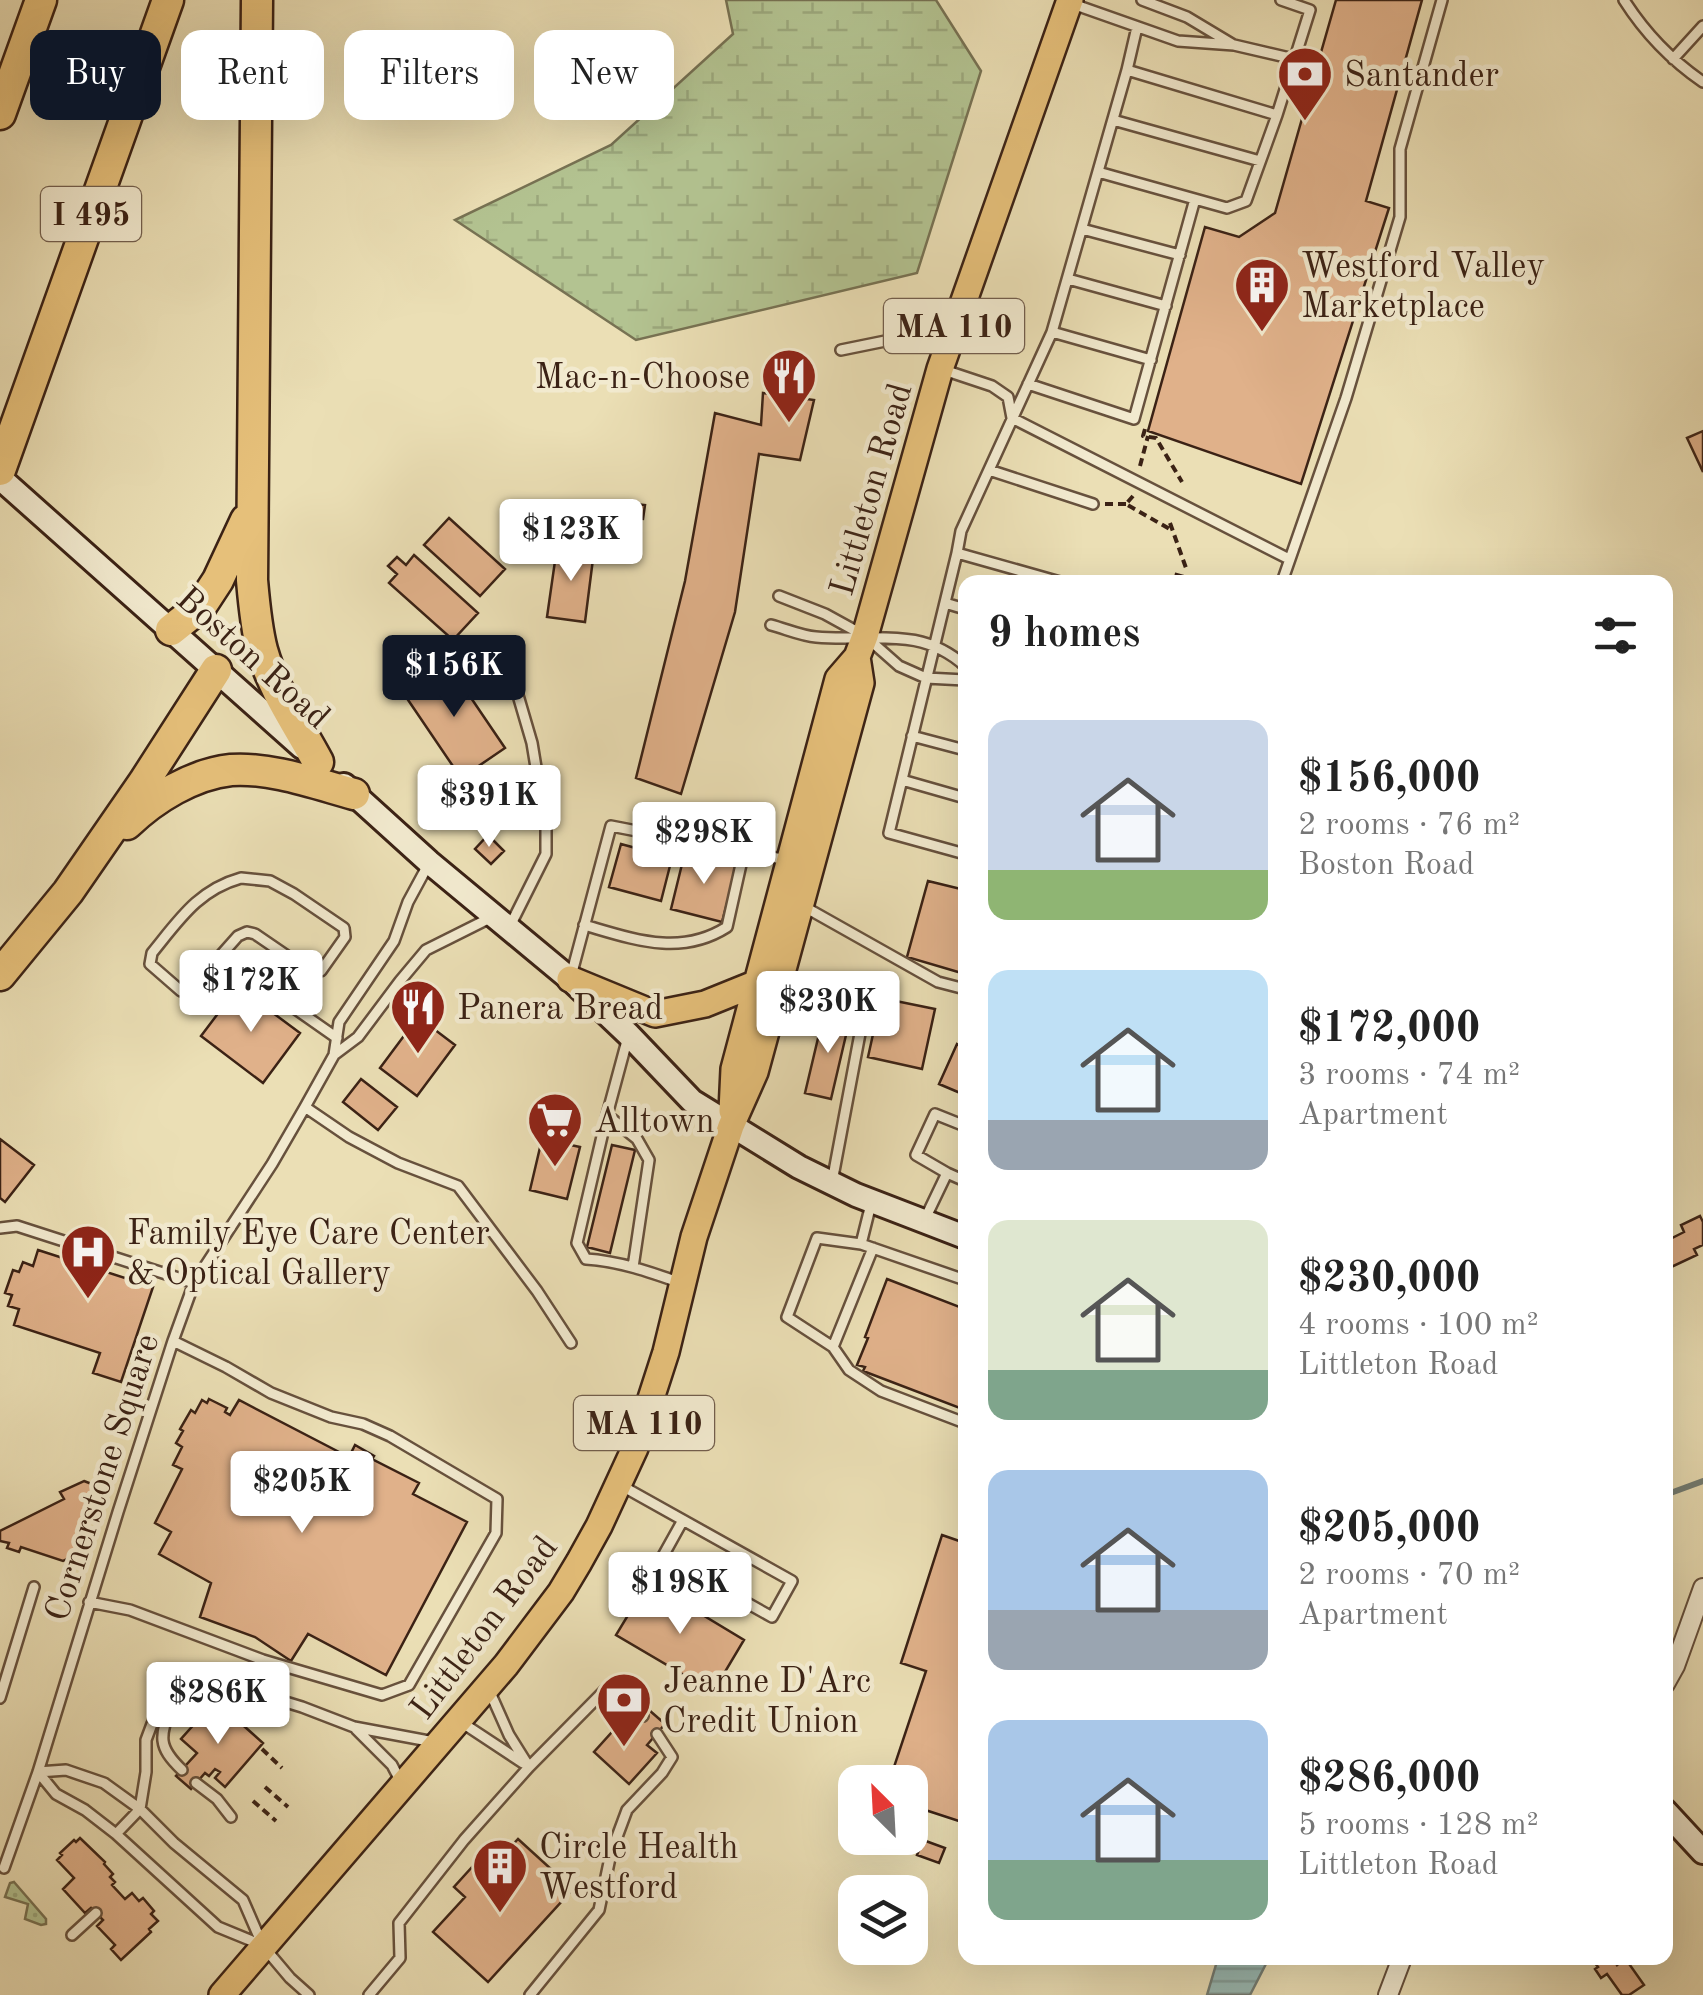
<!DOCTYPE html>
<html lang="en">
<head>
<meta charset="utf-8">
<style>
  :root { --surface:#fff; --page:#f6f6f6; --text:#222; --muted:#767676; --accent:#111827 }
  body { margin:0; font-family:"Old Standard TT",serif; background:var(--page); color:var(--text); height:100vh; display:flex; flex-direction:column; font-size:38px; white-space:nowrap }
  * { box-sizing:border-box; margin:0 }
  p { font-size:32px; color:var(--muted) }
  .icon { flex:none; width:55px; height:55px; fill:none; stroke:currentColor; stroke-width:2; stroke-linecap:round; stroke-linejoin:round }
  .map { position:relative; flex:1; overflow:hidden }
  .sheet { position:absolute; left:958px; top:575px; width:715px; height:1390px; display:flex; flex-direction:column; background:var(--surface); border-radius:20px; box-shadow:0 10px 40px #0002 }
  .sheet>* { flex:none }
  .top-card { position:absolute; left:30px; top:30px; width:778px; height:90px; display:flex; gap:20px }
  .needle { width:65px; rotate:336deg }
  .tools { position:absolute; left:838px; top:1765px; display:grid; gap:20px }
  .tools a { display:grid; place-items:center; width:90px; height:90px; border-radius:20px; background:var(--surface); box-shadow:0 10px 40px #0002; font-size:50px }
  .price { position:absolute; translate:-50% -85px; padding:0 22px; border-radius:10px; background:#fff; color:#222; font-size:32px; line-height:65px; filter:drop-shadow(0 2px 5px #0008) }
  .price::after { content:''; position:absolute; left:50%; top:60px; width:30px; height:22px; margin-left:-15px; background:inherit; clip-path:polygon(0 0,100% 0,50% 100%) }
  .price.current { background:var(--accent); color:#fff }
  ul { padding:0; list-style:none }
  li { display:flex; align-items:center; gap:30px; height:250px; padding:0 30px }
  li span { display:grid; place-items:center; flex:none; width:280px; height:200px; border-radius:20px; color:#555 }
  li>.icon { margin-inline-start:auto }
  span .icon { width:120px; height:120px; fill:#fffc; stroke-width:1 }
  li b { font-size:42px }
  h2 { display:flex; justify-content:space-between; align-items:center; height:120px; padding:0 30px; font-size:42px }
  .pill { padding:0 35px; border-radius:20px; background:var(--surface); box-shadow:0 10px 40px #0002; font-size:35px; line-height:90px }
  .pill.current { background:var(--accent); color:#fff }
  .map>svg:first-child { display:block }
  .grass { fill:url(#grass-dots); stroke:#777253; stroke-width:2.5 }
  .wetland { fill:url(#wetland-marsh); stroke:#777253; stroke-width:2.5 }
  .water { fill:url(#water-rules); stroke:#747e75; stroke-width:2.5 }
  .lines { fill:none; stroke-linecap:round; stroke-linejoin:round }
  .stream { stroke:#747e75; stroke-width:6 }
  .building { fill:#e0b18a; stroke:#3b2215; stroke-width:2.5 }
  .lane-casing { stroke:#67513d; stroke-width:14 }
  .street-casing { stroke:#67513d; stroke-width:22 }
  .secondary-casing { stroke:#3b2215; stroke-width:28 }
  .primary-casing { stroke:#3b2215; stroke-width:30 }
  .highway-casing { stroke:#3b2215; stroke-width:35 }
  .path { stroke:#3b2215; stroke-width:4; stroke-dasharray:8 5; stroke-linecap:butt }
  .lane { stroke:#f2eacf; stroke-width:9 }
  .street { stroke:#f2eacf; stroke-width:18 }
  .secondary { stroke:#f2eacf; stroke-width:22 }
  .primary { stroke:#e6c07a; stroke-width:25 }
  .highway { stroke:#e6c07a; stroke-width:30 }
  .labels { text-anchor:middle; stroke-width:9; stroke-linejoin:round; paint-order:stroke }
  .shield { fill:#f2eacf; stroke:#725e4d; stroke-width:2.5 }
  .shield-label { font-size:32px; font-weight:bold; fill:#3b2215 }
  .poi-label { font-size:35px; fill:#3b2215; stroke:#f2eacf; text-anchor:start }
  .street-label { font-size:35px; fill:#3b2215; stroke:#f2eacf }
</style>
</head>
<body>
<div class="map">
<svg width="1703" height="1995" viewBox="0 0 1703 1995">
  <defs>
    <pattern id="grass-dots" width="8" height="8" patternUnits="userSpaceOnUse" patternTransform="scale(2.5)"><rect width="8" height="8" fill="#b3c391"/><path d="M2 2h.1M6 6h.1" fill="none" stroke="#9ba77c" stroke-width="1.8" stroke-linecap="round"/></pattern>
    <pattern id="wetland-marsh" width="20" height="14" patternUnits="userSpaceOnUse" patternTransform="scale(2.5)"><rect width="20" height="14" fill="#b3c391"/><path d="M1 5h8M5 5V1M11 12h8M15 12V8" fill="none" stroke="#9ba77c"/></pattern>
    <pattern id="water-rules" width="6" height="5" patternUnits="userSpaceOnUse" patternTransform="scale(2.5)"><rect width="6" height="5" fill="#9abbb5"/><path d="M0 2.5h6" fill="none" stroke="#86a09b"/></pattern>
  </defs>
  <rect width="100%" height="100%" fill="#ebdfb5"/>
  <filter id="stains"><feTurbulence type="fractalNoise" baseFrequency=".002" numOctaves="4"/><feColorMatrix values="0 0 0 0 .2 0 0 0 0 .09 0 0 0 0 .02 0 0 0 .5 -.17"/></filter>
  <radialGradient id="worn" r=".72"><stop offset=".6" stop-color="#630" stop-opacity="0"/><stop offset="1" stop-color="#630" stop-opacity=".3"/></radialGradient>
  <path class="grass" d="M14 1882 46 1919V1924L41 1925 25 1919 28 1904 5 1897 10 1883Z"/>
  <path class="wetland" d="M726 0H936L981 71 917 273 636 340 455 220 611 145 733 34Z"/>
  <path class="water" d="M1218 1958H1269L1250 1995H1207Z"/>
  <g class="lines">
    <path class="stream" d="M1665 1495 1703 1481"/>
  </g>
  <path class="building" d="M1336 0H1422L1366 201 1389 208 1301 484 1148 431 1205 227 1239 237 1275 213Z
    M763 393 814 400 800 460 759 454 735 612 681 794 636 778 685 581 715 413 761 425Z
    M1703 431V472L1687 438Z
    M635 504 645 505 643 519 632 518Z
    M449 518 505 569 480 596 424 545Z
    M557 547 594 551 585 622 547 617Z
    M414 555 478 613 453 640 389 583 397 574 388 566 397 557 406 565Z
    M1176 574 1205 582H1174Z
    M446 661 505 748 461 778 402 691Z
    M488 835 504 851 491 864 475 849Z
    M621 844 672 858 661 901 609 887Z
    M685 852 737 866 722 922 671 909Z
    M928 881 965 890V974L907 957Z
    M238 987 300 1033 263 1083 201 1036Z
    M881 998 935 1009 922 1069 868 1057Z
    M824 1013 850 1018 831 1099 805 1093Z
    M418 1017 455 1045 417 1096 380 1068Z
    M957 1044 965 1048V1095L939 1084Z
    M361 1079 397 1107 378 1130 343 1102Z
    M0 1139 34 1165 5 1202 0 1198Z
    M542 1139 580 1147 567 1199 530 1190Z
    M612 1145 635 1150 610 1253 587 1247Z
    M1700 1216 1703 1222V1245L1694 1249 1697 1255 1667 1269 1665 1239 1666 1241 1684 1232 1681 1225Z
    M38 1250 153 1287 121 1382 93 1373 100 1353 14 1325 19 1309 8 1306 12 1295 5 1293 13 1270 19 1272 23 1262 33 1266Z
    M887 1279 965 1309V1410L863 1371 865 1367 857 1365 868 1338 865 1337Z
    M209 1399 227 1408 225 1412 230 1415 239 1400 339 1452 348 1459 355 1445 374 1456 372 1459 419 1483 413 1494 467 1522 386 1675 308 1634 291 1661 255 1637 200 1617 211 1583 159 1554 171 1532 155 1523 182 1469 173 1465 182 1447 176 1443 183 1431 180 1429 191 1410 195 1413 202 1400 207 1403Z
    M84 1481 97 1486 74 1556 63 1561 21 1547 19 1552 7 1548 9 1543 0 1541V1531L64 1499 60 1492Z
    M942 1535 965 1543V1823L910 1805V1782H889L926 1671 901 1663Z
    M648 1582 744 1640 713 1692 616 1635Z
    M215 1701 220 1706 223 1704 228 1708 227 1711 263 1743 225 1787 215 1778 220 1772 215 1769 209 1776 205 1773 191 1789 176 1776 197 1753 181 1739Z
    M649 1710 665 1724 647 1745 657 1753 629 1784 594 1752 621 1722 631 1730Z
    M80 1838 105 1862 104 1864 113 1874 110 1877 115 1882 112 1885 125 1899 132 1893 139 1901 143 1898 154 1911 151 1914 158 1921 149 1929 151 1932 121 1960 111 1949 115 1945 97 1926 103 1920 91 1908 85 1913 63 1889 74 1878 57 1860 62 1855 60 1853 74 1840 76 1842Z
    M518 1839 573 1889 488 1982 433 1932 465 1897 454 1887 473 1866 484 1876Z
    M923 1840 945 1848 939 1863 917 1855Z
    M1591 1958H1615L1613 1959 1617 1965 1625 1958 1644 1985 1629 1995H1622L1607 1974 1601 1978 1595 1969 1598 1967Z"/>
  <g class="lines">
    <g class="lane-casing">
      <path id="lane" d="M1142 0 1187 17 1232 44
        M1624 0C1645 33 1671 60 1703 82
        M1070 3 1178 41 1234 45 1294 59
        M1673 59 1703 26
        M1127 70 1137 27
        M1113 120 1260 161
        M1098 172 1227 208 1246 201 1277 115
        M1082 229 1180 255
        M1068 279 1166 306
        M1052 332 1151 360
        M841 350 900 338 947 335
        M944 370 992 386 1008 397 1012 418 1289 559
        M1028 384 1134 419 1195 199
        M989 470 1093 504
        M957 553 961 531 1052 332 1127 70 1277 115 1310 10 1281 0
        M1282 582 1346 398 1400 217V149L1442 0
        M779 596 825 614 865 636 899 666 926 678 965 680
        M945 603 965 609
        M771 625C786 629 802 636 816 637 871 642 920 625 965 666
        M912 736 965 750
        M902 780 965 798
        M965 854 889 833 957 553 1060 582
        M241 878 270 881 294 894 344 928 345 937 321 971H309L255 934 247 932 238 936 190 990 181 991 150 964 152 953C179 920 198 890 241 878Z
        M803 906 938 982 965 989
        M584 925C633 939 680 957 727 927L744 851
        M510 926 546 854V828L532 743 515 685
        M220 956 337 1038
        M571 976 611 826 787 860
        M780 988 865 1007 832 1182
        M628 1037 607 1115 577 1243 586 1259C619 1261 650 1272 681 1283
        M334 1055 358 1037 400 981 426 950 490 918
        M305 1107 349 1137 398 1163 458 1186 537 1291 571 1343
        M607 1115 637 1139 649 1160 633 1267
        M947 1173 965 1181
        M871 1204 861 1244 965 1280
        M924 1221 947 1173 916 1155 935 1114 965 1126
        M0 1228 17 1226 194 1283
        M861 1244 817 1238 787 1317 833 1347 873 1248
        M833 1347 849 1370 881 1391 965 1423
        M622 1486 792 1581 772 1617 663 1556 683 1520
        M89 1602 130 1610 263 1660 382 1695 409 1685 496 1533 497 1499 390 1436 363 1424 331 1417 271 1393 226 1367 173 1341
        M489 1690 509 1735 529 1767
        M0 1698 34 1587
        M171 1706C160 1737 157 1746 182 1770
        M461 1722 523 1763
        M356 1729 392 1765 401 1782
        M38 1772 66 1770 104 1783 140 1809 174 1843 243 1900 263 1946 290 1978 309 1995
        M38 1772 56 1794 85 1810 116 1834 218 1927 262 1945
        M196 1783 217 1799 231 1817
        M116 1834 140 1809 146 1772V1740L152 1724 189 1688 223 1683 302 1707 354 1727 434 1742
        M4 1868 38 1772 118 1512 173 1341 194 1283 272 1164 305 1107 334 1055 339 1022 394 941 408 902 428 865
        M72 1935 96 1913
        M369 1995 400 1958 399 1923 464 1840 529 1767 607 1688 635 1706 643 1716
        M530 1995 599 1910 611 1853 627 1810 662 1773 672 1757 657 1734"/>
    </g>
    <g class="street-casing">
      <path id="street" d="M1665 1684 1675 1666 1703 1588
        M1388 1995 1402 1958"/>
    </g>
    <g class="secondary-casing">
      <path id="secondary" d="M0 478 302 747
        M344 785 429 862 570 979 629 1035 692 1101 799 1167 856 1195 965 1237
        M1665 1811 1703 1852"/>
    </g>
    <g class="primary-casing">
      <path id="primary" d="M570 979 655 1014 705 1004 757 983
        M732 1111 734 1069 838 679 857 657 865 636 940 369 1070 0
        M222 1995 506 1665 561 1592 579 1562 599 1526 635 1448 666 1352 694 1237 731 1126 755 1072 861 683 857 657"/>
    </g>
    <g class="highway-casing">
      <path id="highway" d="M257 0 252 580C254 603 256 627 262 650 273 690 299 726 318 762
        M0 114 41 0
        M0 470 168 0
        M171 630 201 606 218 580 246 520
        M127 824C154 798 193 774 231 770 270 767 317 784 354 794
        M0 975 68 892 144 782 216 670"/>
    </g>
    <path class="path" d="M1145 429 1143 436 1156 438 1182 482
      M1140 466 1148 436
      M1133 496 1126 504 1173 531
      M1105 504H1126
      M1170 523 1186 568
      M262 1749 282 1768
      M265 1787 288 1807
      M253 1801 276 1821"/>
    <use href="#lane" class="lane"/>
    <use href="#street" class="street"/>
    <use href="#secondary" class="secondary"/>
    <use href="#primary" class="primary"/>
    <use href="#highway" class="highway"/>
  </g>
  <defs>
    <g id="bank-pin" transform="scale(2.875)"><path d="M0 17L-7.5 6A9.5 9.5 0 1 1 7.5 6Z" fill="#8f2418" stroke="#f2eacf"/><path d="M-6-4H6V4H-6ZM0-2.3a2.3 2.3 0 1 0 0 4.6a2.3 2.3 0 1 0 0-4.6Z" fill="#fff"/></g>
    <g id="building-pin" transform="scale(2.875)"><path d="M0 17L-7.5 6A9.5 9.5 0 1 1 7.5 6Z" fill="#8f2418" stroke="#f2eacf"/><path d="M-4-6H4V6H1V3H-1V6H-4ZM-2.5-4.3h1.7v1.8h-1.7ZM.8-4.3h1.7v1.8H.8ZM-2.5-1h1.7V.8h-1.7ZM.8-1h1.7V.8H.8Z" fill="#fff"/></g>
    <g id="restaurant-pin" transform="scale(2.875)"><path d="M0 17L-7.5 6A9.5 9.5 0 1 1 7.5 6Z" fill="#8f2418" stroke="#f2eacf"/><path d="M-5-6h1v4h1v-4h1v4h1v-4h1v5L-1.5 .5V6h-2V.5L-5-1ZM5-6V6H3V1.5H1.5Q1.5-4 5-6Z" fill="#fff"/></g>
    <g id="supermarket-pin" transform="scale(2.875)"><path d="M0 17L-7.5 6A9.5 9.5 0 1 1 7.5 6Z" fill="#8f2418" stroke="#f2eacf"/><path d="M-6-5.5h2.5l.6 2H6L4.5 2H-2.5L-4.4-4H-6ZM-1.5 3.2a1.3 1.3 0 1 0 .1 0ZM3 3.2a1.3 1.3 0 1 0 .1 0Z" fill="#fff"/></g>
    <g id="hospital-pin" transform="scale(2.875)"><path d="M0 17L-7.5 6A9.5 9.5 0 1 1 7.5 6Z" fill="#8f2418" stroke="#f2eacf"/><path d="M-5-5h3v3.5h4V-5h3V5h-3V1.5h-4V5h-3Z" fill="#fff"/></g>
  </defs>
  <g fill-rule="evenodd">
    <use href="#bank-pin" x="1305" y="74"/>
    <use href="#building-pin" x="1262" y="285"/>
    <use href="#restaurant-pin" x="789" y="376"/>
    <use href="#restaurant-pin" x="418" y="1007"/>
    <use href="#supermarket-pin" x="555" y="1120"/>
    <use href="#hospital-pin" x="88" y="1252"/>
    <use href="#bank-pin" x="624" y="1700"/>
    <use href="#building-pin" x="500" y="1866"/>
  </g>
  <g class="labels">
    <g class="shield">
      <rect x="41" y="187" width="100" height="54" rx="8"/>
      <rect x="884" y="299" width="140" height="54" rx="8"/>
      <rect x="574" y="1396" width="140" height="54" rx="8"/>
    </g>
    <g class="shield-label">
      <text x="91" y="225">I 495</text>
      <text x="954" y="337">MA 110</text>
      <text x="644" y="1434">MA 110</text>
    </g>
    <g class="poi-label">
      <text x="1344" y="86">Santander</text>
      <text x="1301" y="277">Westford Valley<tspan x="1301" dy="40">Marketplace</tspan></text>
      <text x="750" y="388" text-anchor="end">Mac-n-Choose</text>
      <text x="457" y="1019">Panera Bread</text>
      <text x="594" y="1132">Alltown</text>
      <text x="127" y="1244">Family Eye Care Center<tspan x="127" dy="40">&amp; Optical Gallery</tspan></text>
      <text x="663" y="1692">Jeanne D'Arc<tspan x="663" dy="40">Credit Union</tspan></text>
      <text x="539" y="1858">Circle Health<tspan x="539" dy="40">Westford</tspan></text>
    </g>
    <g class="street-label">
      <text transform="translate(870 489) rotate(-74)" y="12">Littleton Road</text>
      <text transform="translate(254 657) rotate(42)" y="12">Boston Road</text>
      <text transform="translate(101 1477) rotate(-72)" y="12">Cornerstone Square</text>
      <text transform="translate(483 1627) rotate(-53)" y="12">Littleton Road</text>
    </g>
  </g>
  <rect width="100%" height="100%" filter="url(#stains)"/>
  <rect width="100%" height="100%" fill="url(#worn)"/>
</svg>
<div class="tools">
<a><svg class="needle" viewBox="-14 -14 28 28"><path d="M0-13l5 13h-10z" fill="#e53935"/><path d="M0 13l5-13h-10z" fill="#767676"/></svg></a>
<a><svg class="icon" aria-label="layers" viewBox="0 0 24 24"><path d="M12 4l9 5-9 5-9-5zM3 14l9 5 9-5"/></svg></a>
</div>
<b class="price" style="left:571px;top:584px">$123K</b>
<b class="price current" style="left:454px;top:720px">$156K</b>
<b class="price" style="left:489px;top:850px">$391K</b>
<b class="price" style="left:704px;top:887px">$298K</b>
<b class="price" style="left:251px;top:1035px">$172K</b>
<b class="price" style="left:828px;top:1056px">$230K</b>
<b class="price" style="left:302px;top:1536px">$205K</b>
<b class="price" style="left:680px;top:1637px">$198K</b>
<b class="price" style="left:218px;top:1747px">$286K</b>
<div class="top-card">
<a class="pill current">Buy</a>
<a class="pill">Rent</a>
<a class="pill">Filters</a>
<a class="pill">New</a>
</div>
<section class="sheet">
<h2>9 homes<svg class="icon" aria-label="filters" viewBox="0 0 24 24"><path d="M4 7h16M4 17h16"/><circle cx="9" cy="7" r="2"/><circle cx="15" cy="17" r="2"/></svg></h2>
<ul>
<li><span style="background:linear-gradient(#c9d6e8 75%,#8fb573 0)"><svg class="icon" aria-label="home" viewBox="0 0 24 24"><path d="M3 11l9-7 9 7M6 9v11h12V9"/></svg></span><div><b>$156,000</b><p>2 rooms · 76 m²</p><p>Boston Road</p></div></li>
<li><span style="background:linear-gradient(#bfe0f5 75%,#9aa5b1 0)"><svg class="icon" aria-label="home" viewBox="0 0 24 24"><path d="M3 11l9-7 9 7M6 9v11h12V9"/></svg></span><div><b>$172,000</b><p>3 rooms · 74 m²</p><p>Apartment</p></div></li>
<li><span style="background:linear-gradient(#dfe7d0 75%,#7fa58c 0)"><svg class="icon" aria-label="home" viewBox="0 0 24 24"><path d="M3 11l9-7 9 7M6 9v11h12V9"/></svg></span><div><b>$230,000</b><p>4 rooms · 100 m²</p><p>Littleton Road</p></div></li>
<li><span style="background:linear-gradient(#a9c7e8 70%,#9aa5b1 0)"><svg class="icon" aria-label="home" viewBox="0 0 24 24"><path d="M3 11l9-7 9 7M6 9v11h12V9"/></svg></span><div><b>$205,000</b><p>2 rooms · 70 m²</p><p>Apartment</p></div></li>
<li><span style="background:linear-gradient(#a9c7e8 70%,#7fa58c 0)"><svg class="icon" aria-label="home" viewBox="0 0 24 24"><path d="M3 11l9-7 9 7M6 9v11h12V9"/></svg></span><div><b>$286,000</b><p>5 rooms · 128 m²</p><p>Littleton Road</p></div></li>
</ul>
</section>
</div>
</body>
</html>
